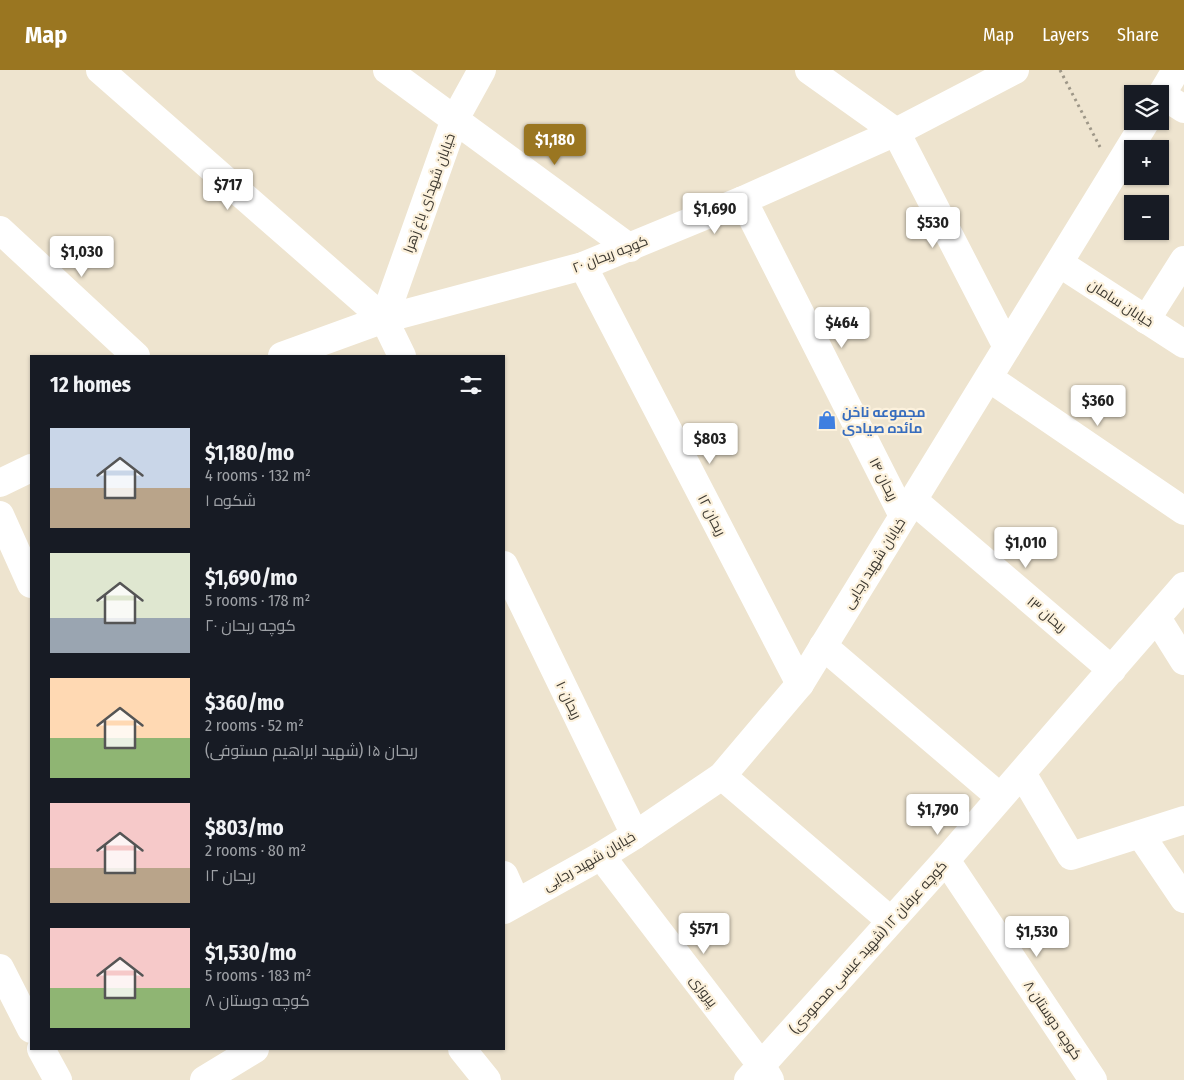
<!DOCTYPE html>
<html lang="en">
<head>
<meta charset="utf-8">
<style>
  :root { --surface:#171b24; --page:#242831; --text:#f1f3f6; --muted:#9ea1a6; --accent:#9a7621 }
  body { margin:0; font-family:"Fira Sans Condensed",Cairo,sans-serif; background:var(--page); color:var(--text); height:100vh; display:flex; flex-direction:column; font-size:19px; white-space:nowrap }
  * { box-sizing:border-box; margin:0 }
  p { font-size:16px; color:var(--muted) }
  .icon { flex:none; width:28px; height:28px; fill:none; stroke:currentColor; stroke-width:2; stroke-linecap:round; stroke-linejoin:round }
  .map { position:relative; flex:1; overflow:hidden }
  .panel { position:absolute; left:30px; top:285px; width:475px; height:695px; display:flex; flex-direction:column; background:var(--surface); border-radius:0px; box-shadow:0 1px 4px #0004 }
  .panel>* { flex:none }
  .controls { position:absolute; left:1124px; top:15px; display:grid; gap:10px }
  .controls a { display:grid; place-items:center; width:45px; height:45px; border-radius:0px; background:var(--surface); box-shadow:0 1px 4px #0004; font-size:25px }
  .price { position:absolute; translate:-50% -42px; padding:0 11px; border-radius:5px; background:#fff; color:#222; font-size:16px; line-height:32px; filter:drop-shadow(0 1px 2px #0008) }
  .price::after { content:''; position:absolute; left:50%; top:30px; width:15px; height:11px; margin-left:-8px; background:inherit; clip-path:polygon(0 0,100% 0,50% 100%) }
  .price.selected { background:var(--accent); color:#fff }
  ul { padding:0; list-style:none }
  li { display:flex; align-items:center; gap:15px; height:125px; padding:0 20px }
  li span { display:grid; place-items:center; flex:none; width:140px; height:100px; border-radius:0px; color:#555 }
  li>.icon { margin-inline-start:auto }
  span .icon { width:60px; height:60px; fill:#fffc; stroke-width:1 }
  li b { font-size:21px }
  h2 { display:flex; justify-content:space-between; align-items:center; height:60px; padding:0 20px; font-size:21px }
  header { display:flex; align-items:center; gap:30px; box-sizing:border-box; height:70px; padding:0 25px; background:var(--accent); color:#fff }
  header strong { font-size:24px }
  nav { display:flex; gap:28px; margin-inline-start:auto; font-size:18px }
  .map>svg:first-child { display:block }
  .lines { fill:none; stroke-linecap:round; stroke-linejoin:round }
  .path { stroke:#9e9788; stroke-width:3; stroke-dasharray:2.5 4; stroke-linecap:butt }
  .street { stroke:#fff; stroke-width:28 }
  .secondary { stroke:#fff; stroke-width:28 }
  .labels { text-anchor:middle; stroke-width:4.5; stroke-linejoin:round; paint-order:stroke }
  .street-label { font-size:14px; fill:#3b372f; stroke:#fcf1dc }
  .shop-label { font-size:14px; font-weight:bold; fill:#366cbe; stroke:#fcf1dc; text-anchor:start }
</style>
</head>
<body>
<header>
<strong>Map</strong>
<nav><a>Map</a><a>Layers</a><a>Share</a></nav>
</header>
<div class="map">
<svg width="1184" height="1010" viewBox="0 0 1184 1010">
  <rect width="100%" height="100%" fill="#eee4cf"/>
  <g class="lines">
    <path class="path" d="M1060 0 1100 77"/>
    <path class="street" d="M100 0 384 249 402 286
      M387 0 630 178
      M809 0 896 62 1007 277
      M1162 25 1184 39
      M743 130 903 446
      M0 160 136 286
      M583 196 800 614
      M384 249 455 49 482 0
      M1146 250 1184 190
      M989 308 1184 441
      M913 430 1112 600
      M0 445 31 514
      M504 495 635 765
      M1157 548 1184 591
      M823 576 1000 727
      M1022 703 1071 786 1184 750
      M722 706 891 851
      M1140 764 1184 829
      M601 786 761 995 770 1010
      M946 790 1093 1010
      M504 805 516 832
      M0 898 31 959
      M41 979 58 1010
      M462 979 487 1010
      M748 1010 946 790 1184 516"/>
    <path class="secondary" d="M1160 27 1176 0
      M1059 193 1184 274
      M282 286 384 249 583 196 743 130 896 62 1015 0
      M0 413 31 398
      M504 840 601 786 635 765 722 706 800 614 1146 51
      M204 1010 255 979"/>
  </g>
  <defs>
    <g id="shop-bare" transform="scale(1.5)"><path d="M-5-2.5h2.3a2.7 3.5 0 0 1 5.4 0H5L5.5 6h-11ZM-1.5-2.5h3a1.5 2.3 0 0 0-3 0Z" fill="#3f7fe0" stroke="#fcf1dc" stroke-width="2.5" paint-order="stroke"/></g>
  </defs>
  <g fill-rule="evenodd">
    <use href="#shop-bare" x="827" y="350"/>
  </g>
  <g class="labels">
    <g class="street-label">
      <text transform="translate(429 123) rotate(-70)" y="5">خیابان شهدای باغ زهرا</text>
      <text transform="translate(610 184) rotate(-21)" y="5">کوچه ریحان ۲۰</text>
      <text transform="translate(1121 233) rotate(33)" y="5">خیابان سامان</text>
      <text transform="translate(884 409) rotate(63)" y="5">ریحان ۱۴</text>
      <text transform="translate(712 445) rotate(63)" y="5">ریحان ۱۲</text>
      <text transform="translate(874 493) rotate(-58)" y="5">خیابان شهید رجایی</text>
      <text transform="translate(1047 544) rotate(40)" y="5">ریحان ۱۳</text>
      <text transform="translate(569 630) rotate(64)" y="5">ریحان ۱۰</text>
      <text transform="translate(589 791) rotate(-30)" y="5">خیابان شهید رجایی</text>
      <text transform="translate(868 877) rotate(-48)" y="5">کوچه عرفان ۱۲ (شهید عیسی محمودی)</text>
      <text transform="translate(704 921) rotate(53)" y="5">پیروزی</text>
      <text transform="translate(1053 950) rotate(56)" y="5">کوچه دوستان ۸</text>
    </g>
    <g class="shop-label">
      <text x="842" y="347">مجموعه ناخن<tspan x="842" dy="16">مائده صیادی</tspan></text>
    </g>
  </g>
</svg>
<div class="controls">
<a><svg class="icon" aria-label="layers" viewBox="0 0 24 24"><path d="M12 4l9 5-9 5-9-5zM3 14l9 5 9-5"/></svg></a>
<a>+</a>
<a>−</a>
</div>
<b class="price selected" style="left:555px;top:96px">$1,180</b>
<b class="price" style="left:228px;top:141px">$717</b>
<b class="price" style="left:715px;top:165px">$1,690</b>
<b class="price" style="left:933px;top:179px">$530</b>
<b class="price" style="left:82px;top:208px">$1,030</b>
<b class="price" style="left:842px;top:279px">$464</b>
<b class="price" style="left:1098px;top:357px">$360</b>
<b class="price" style="left:710px;top:395px">$803</b>
<b class="price" style="left:1026px;top:499px">$1,010</b>
<b class="price" style="left:938px;top:766px">$1,790</b>
<b class="price" style="left:704px;top:885px">$571</b>
<b class="price" style="left:1037px;top:888px">$1,530</b>
<section class="panel">
<h2>12 homes<svg class="icon" aria-label="filters" viewBox="0 0 24 24"><path d="M4 7h16M4 17h16"/><circle cx="9" cy="7" r="2"/><circle cx="15" cy="17" r="2"/></svg></h2>
<ul>
<li><span style="background:linear-gradient(#c9d6e8 60%,#b9a48a 0)"><svg class="icon" aria-label="home" viewBox="0 0 24 24"><path d="M3 11l9-7 9 7M6 9v11h12V9"/></svg></span><div><b>$1,180/mo</b><p>4 rooms · 132 m²</p><p>شکوه ۱</p></div></li>
<li><span style="background:linear-gradient(#dfe7d0 65%,#9aa5b1 0)"><svg class="icon" aria-label="home" viewBox="0 0 24 24"><path d="M3 11l9-7 9 7M6 9v11h12V9"/></svg></span><div><b>$1,690/mo</b><p>5 rooms · 178 m²</p><p>کوچه ریحان ۲۰</p></div></li>
<li><span style="background:linear-gradient(#ffd9b3 60%,#8fb573 0)"><svg class="icon" aria-label="home" viewBox="0 0 24 24"><path d="M3 11l9-7 9 7M6 9v11h12V9"/></svg></span><div><b>$360/mo</b><p>2 rooms · 52 m²</p><p>ریحان ۱۵ (شهید ابراهیم مستوفی)</p></div></li>
<li><span style="background:linear-gradient(#f6c9c9 65%,#b9a48a 0)"><svg class="icon" aria-label="home" viewBox="0 0 24 24"><path d="M3 11l9-7 9 7M6 9v11h12V9"/></svg></span><div><b>$803/mo</b><p>2 rooms · 80 m²</p><p>ریحان ۱۲</p></div></li>
<li><span style="background:linear-gradient(#f6c9c9 60%,#8fb573 0)"><svg class="icon" aria-label="home" viewBox="0 0 24 24"><path d="M3 11l9-7 9 7M6 9v11h12V9"/></svg></span><div><b>$1,530/mo</b><p>5 rooms · 183 m²</p><p>کوچه دوستان ۸</p></div></li>
</ul>
</section>
</div>
</body>
</html>
